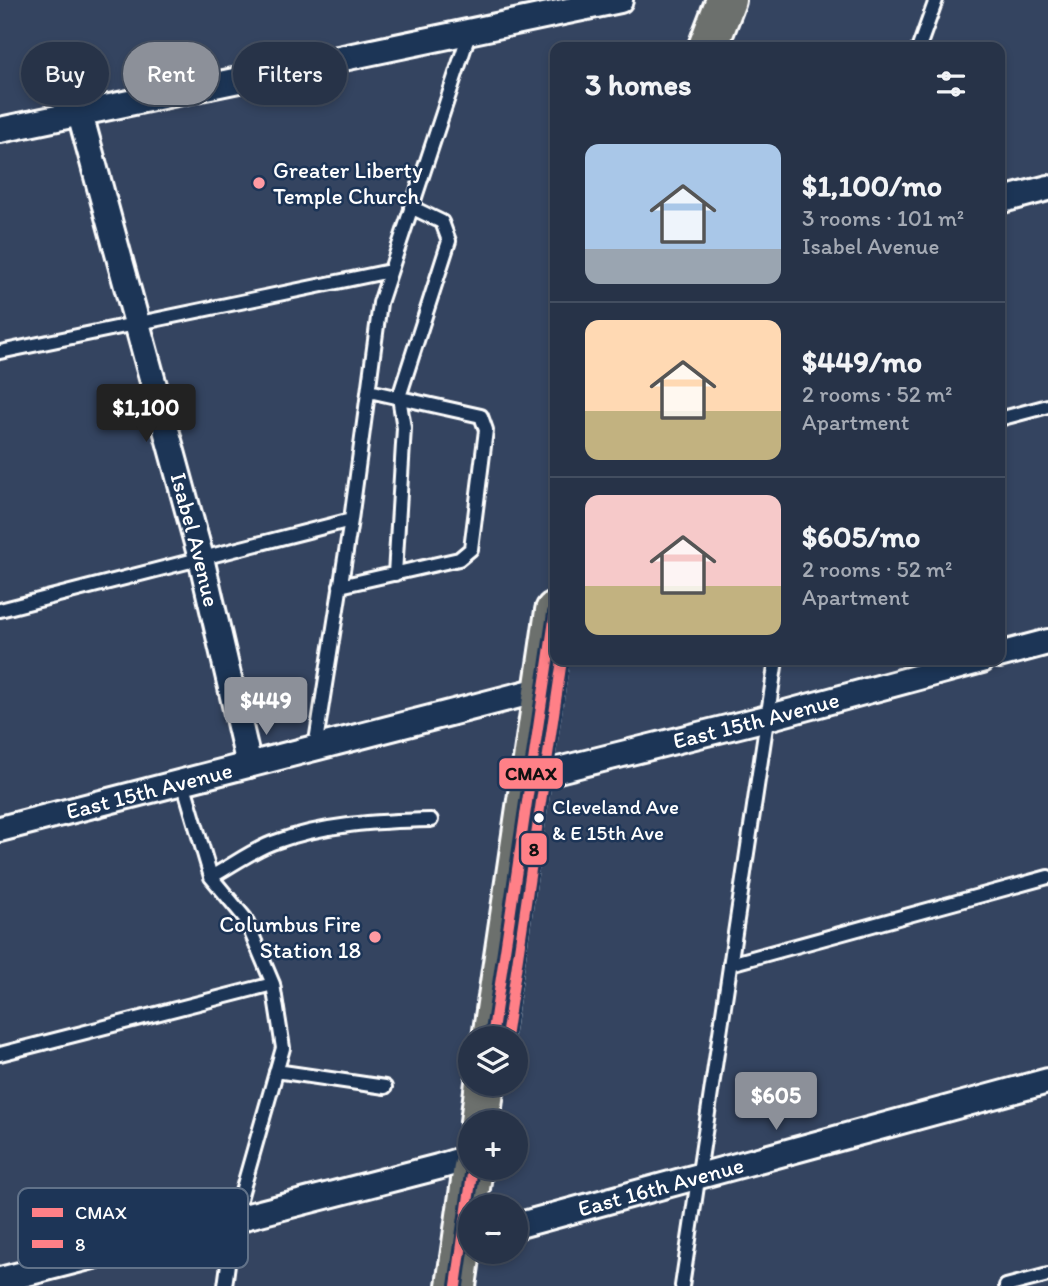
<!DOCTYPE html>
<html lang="en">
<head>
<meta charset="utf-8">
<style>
  :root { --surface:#273348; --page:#333f52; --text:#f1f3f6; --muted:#a4aab4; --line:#434e60; --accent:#8c9099 }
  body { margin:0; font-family:Itim,sans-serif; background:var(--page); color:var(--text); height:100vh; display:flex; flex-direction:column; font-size:26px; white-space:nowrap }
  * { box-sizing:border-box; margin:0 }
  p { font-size:23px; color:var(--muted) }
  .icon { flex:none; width:38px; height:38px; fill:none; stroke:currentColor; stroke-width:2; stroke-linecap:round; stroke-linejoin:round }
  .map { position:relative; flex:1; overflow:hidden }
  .drawer { position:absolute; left:550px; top:42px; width:455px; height:623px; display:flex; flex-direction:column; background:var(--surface); border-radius:14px; box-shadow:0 4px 10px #0003,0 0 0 2px var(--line) }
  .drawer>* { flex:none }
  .banner { position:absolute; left:21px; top:42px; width:424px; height:63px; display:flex; gap:14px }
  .buttons { position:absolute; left:458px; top:1026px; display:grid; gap:14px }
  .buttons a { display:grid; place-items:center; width:70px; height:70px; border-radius:50%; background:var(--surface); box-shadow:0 4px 10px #0003,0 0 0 2px var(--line); font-size:35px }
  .price { position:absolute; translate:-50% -60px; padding:0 16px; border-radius:7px; background:var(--accent); color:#fff; font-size:23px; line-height:46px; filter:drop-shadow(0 2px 4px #0008) }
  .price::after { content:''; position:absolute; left:50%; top:42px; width:21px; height:16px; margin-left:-10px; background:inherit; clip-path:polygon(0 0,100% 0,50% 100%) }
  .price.on { background:#222; color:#fff }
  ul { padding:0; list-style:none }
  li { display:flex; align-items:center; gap:21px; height:175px; padding:0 35px }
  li+li { border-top:2px solid var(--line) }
  li span { display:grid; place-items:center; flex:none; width:196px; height:140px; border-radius:14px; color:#555 }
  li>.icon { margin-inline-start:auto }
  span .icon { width:84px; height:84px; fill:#fffc; stroke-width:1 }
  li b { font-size:30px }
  h2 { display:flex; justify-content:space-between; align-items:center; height:84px; padding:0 35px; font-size:30px }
  .tag { padding:0 24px; border-radius:32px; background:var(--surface); box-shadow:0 4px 10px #0003,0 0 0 2px var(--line); font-size:24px; line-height:63px }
  .tag.on { background:var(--accent); color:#fff }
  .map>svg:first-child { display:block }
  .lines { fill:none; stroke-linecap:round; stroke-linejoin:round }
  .lane-casing { stroke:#fff; stroke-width:18 }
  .street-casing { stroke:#fff; stroke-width:30 }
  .primary-casing { stroke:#fff; stroke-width:44 }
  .lane { stroke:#1d3557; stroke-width:12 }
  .street { stroke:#1d3557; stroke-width:24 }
  .primary { stroke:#6c706d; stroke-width:38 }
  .bus-1-casing { stroke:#1d3557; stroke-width:16 }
  .bus-2-casing { stroke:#1d3557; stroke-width:16 }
  .bus-1 { stroke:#ff8087; stroke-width:10 }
  .bus-2 { stroke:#ff8087; stroke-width:10 }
  .poi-dot { fill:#ff9aa2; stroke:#1d3557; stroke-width:2.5 }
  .bus-dot { fill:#fff; stroke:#1d3557; stroke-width:2.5 }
  .labels { text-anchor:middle; stroke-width:5; stroke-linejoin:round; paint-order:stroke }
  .bus-label { font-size:21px; fill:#fff; stroke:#1d3557; text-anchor:start }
  .poi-label { font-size:23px; fill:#fff; stroke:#1d3557; text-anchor:start }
  .street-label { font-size:23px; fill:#fff; stroke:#1d3557 }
  .key { fill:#1d3557; stroke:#617289; stroke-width:2 }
  .key-label { font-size:19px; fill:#fff }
  .line-badge { stroke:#1d3557; stroke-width:2.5 }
  .pale-badge-label { font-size:19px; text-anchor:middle; font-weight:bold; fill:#111 }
</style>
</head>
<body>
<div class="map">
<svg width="1048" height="1286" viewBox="0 0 1048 1286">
  <rect width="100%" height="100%" fill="#344460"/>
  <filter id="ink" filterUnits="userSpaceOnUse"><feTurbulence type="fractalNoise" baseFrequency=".0143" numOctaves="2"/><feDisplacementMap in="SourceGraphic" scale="14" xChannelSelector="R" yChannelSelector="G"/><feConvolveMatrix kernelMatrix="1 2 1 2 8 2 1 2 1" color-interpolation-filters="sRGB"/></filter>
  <g filter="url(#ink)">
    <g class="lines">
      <g class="lane-casing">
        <path id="lane" d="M919 47 936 0
          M0 352 390 271
          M999 419 1048 406
          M395 574 404 428 399 397 449 241 442 222 411 207
          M340 586 459 559 471 549 486 430 481 416 369 391
          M0 610 351 520
          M315 748 351 520 380 303 470 31
          M183 782 211 877 245 918 273 984 283 1048 234 1220 225 1286
          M211 877C231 866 251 851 272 843 323 824 378 821 431 820
          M730 964 1048 877
          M0 1054 273 984
          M276 1071 385 1087
          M682 1286 776 660
          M1006 1286 1048 1275"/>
      </g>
      <g class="street-casing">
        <g id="street">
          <path id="s1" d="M80 114 201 558 249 765"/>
          <path d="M0 130 620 0"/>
          <path d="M999 201 1048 188"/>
          <path d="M999 655 1048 642"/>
          <path id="s2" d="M530 777 767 718 982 660"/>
          <path id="s3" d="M0 829 543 689"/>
          <path id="s4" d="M516 1226 1048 1081"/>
          <path d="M0 1280 438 1167 471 1157"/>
        </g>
      </g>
      <g class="primary-casing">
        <path id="primary" d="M708 47 726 0
          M492 1038 555 611
          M480 1122 485 1083
          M456 1286 473 1167"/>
      </g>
      <use href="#lane" class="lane"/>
      <use href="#street" class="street"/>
      <use href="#primary" class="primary"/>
      <g class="bus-1-casing">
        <path id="bus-1" d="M492 1038 555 613
          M456 1286 473 1167"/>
      </g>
      <g class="bus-2-casing">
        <path id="bus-2" d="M506 1038 562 660"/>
      </g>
      <use href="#bus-1" class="bus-1"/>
      <use href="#bus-2" class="bus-2"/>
    </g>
  </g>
  <g class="poi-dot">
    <circle cx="259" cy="183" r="7"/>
    <circle cx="375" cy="937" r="7"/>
  </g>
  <circle class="bus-dot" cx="539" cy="818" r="6"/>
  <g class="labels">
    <g class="bus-label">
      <text x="552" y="814">Cleveland Ave<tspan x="552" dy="26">&amp; E 15th Ave</tspan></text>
    </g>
    <g class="poi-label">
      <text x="273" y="178">Greater Liberty<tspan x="273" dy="26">Temple Church</tspan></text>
      <text x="361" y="932" text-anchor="end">Columbus Fire<tspan x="361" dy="26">Station 18</tspan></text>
    </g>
    <g class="street-label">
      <text dy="8" stroke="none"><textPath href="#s1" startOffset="441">Isabel Avenue</textPath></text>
      <text dy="8" stroke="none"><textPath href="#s2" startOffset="233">East 15th Avenue</textPath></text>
      <text dy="8" stroke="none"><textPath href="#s3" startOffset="154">East 15th Avenue</textPath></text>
      <text dy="8" stroke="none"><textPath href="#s4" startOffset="150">East 16th Avenue</textPath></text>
    </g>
  </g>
  <rect x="18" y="1188" width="230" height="80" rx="10" class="key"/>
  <rect x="32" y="1208" width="31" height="9" fill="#ff8087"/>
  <rect x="32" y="1240" width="31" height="8" fill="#ff8087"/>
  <g class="key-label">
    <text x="75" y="1219">CMAX</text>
    <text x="75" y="1251">8</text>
  </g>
  <g class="line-badge">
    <rect x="498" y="757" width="66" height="33" rx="7" fill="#ff8087"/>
    <rect x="520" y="832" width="28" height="34" rx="7" fill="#ff8087"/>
  </g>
  <g class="pale-badge-label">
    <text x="531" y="780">CMAX</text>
    <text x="534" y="856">8</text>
  </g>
</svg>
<div class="buttons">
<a><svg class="icon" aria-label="layers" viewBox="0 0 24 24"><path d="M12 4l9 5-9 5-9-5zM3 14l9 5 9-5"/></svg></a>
<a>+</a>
<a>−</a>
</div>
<b class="price on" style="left:146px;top:444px">$1,100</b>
<b class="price" style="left:266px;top:737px">$449</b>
<b class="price" style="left:776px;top:1132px">$605</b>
<div class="banner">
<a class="tag">Buy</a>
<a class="tag on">Rent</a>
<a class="tag">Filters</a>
</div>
<section class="drawer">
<h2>3 homes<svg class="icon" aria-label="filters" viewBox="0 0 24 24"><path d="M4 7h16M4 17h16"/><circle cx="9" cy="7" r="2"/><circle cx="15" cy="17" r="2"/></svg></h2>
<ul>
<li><span style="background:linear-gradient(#a9c7e8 75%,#9aa5b1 0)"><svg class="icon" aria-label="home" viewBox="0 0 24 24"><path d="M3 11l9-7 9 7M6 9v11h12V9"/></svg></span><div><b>$1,100/mo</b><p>3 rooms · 101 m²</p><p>Isabel Avenue</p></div></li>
<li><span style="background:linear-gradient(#ffd9b3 65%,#c2b280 0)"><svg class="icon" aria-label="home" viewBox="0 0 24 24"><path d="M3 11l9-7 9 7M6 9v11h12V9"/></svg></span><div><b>$449/mo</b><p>2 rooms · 52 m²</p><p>Apartment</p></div></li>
<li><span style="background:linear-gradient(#f6c9c9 65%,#c2b280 0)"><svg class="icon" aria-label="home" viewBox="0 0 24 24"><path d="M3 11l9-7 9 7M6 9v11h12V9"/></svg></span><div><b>$605/mo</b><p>2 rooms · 52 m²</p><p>Apartment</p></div></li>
</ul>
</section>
</div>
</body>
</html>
